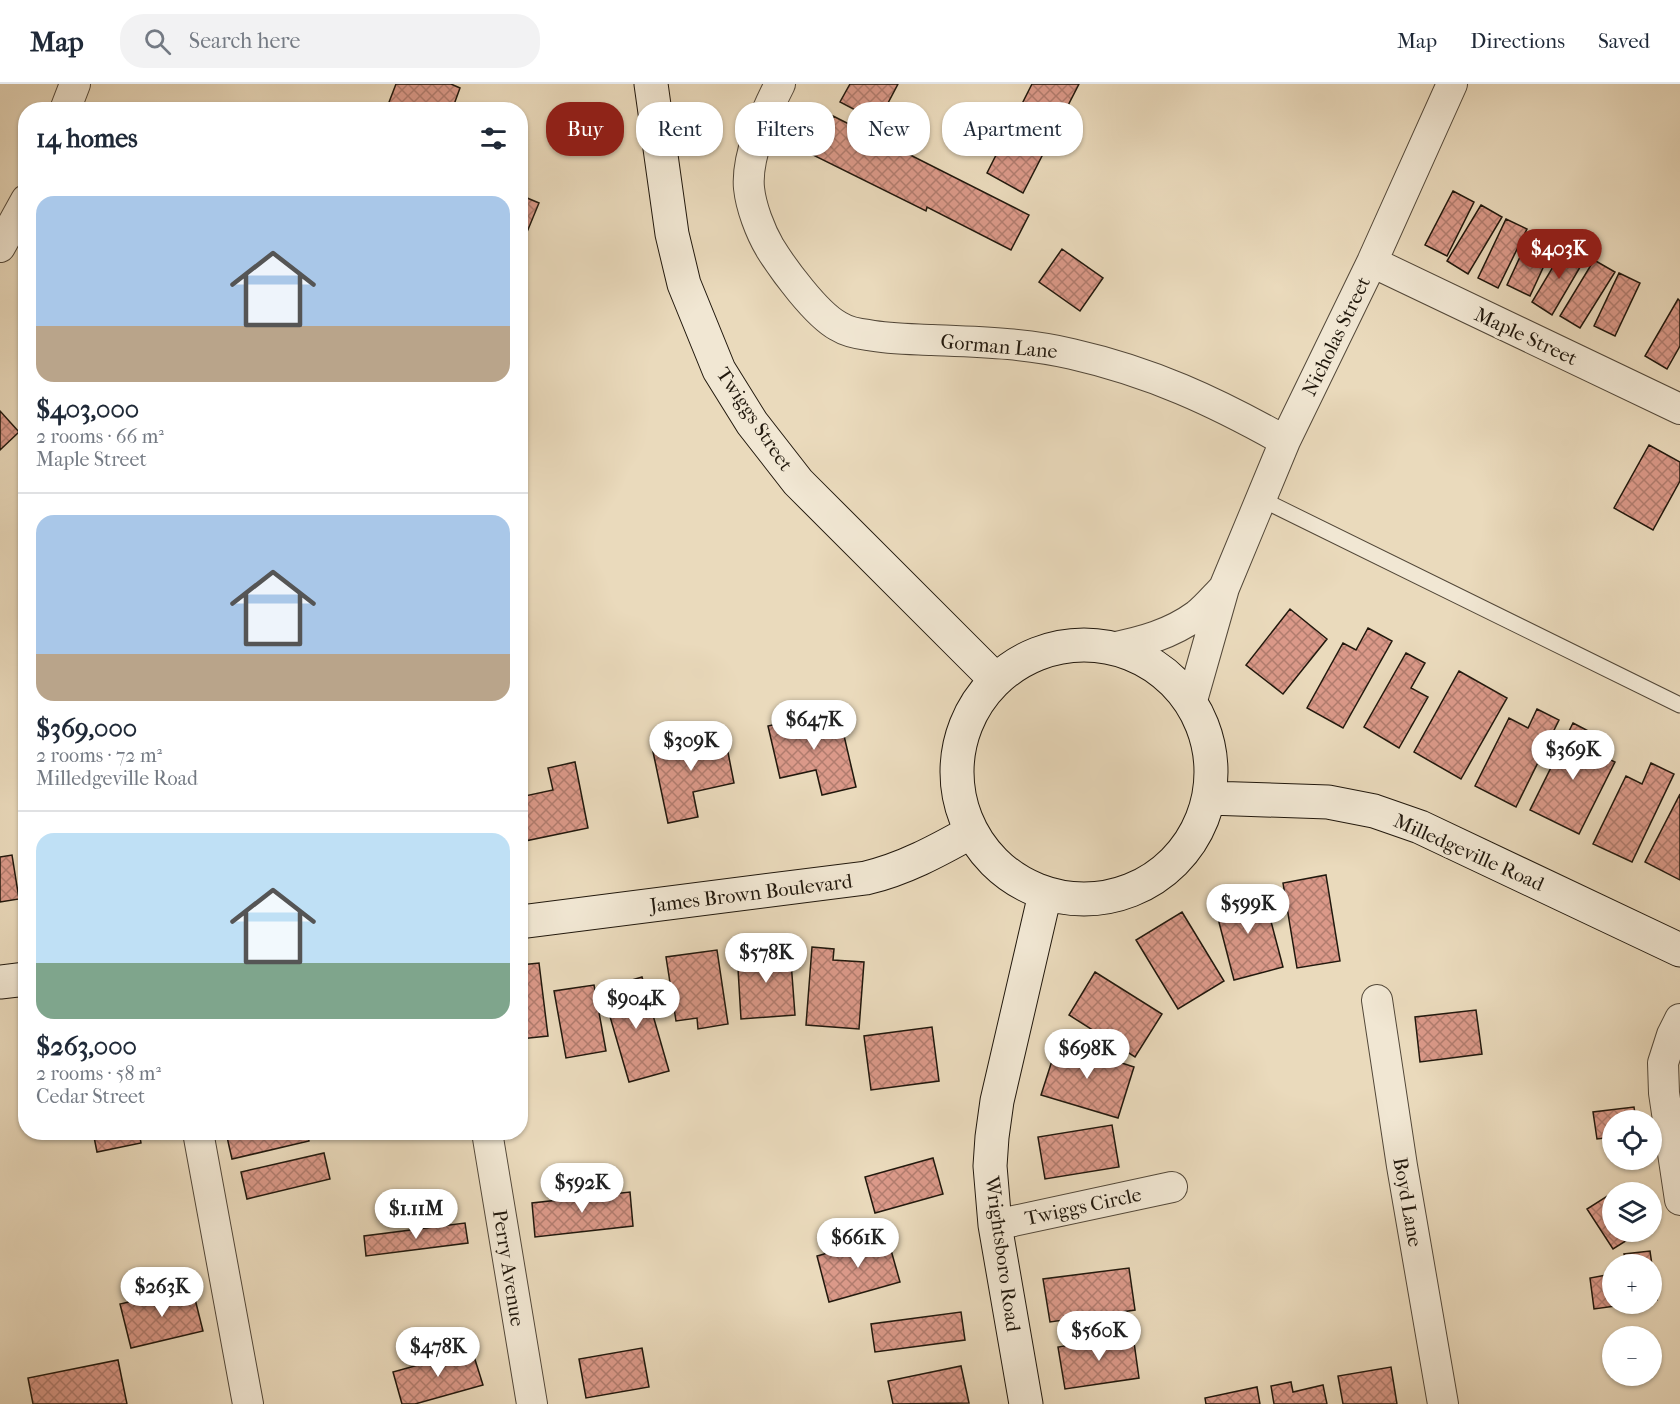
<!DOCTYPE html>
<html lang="en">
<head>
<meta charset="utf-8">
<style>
  :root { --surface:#fff; --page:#f2f2f3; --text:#1f2937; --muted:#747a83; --line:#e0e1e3; --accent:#8f2418 }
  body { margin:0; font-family:"IM FELL French Canon",serif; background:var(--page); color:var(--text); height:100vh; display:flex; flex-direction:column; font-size:22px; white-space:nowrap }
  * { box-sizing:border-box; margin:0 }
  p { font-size:20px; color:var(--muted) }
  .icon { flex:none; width:33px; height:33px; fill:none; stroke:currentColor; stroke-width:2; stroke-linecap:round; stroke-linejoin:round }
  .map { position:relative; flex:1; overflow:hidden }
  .panel { position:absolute; left:18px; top:18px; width:510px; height:1038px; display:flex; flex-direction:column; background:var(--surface); border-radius:24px; box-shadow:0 2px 4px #0004 }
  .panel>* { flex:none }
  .hud { position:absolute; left:546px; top:18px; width:570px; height:54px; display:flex; gap:12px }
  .controls { position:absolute; left:1602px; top:1026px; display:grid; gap:12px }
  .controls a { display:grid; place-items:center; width:60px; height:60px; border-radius:50%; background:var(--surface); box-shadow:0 2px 4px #0004; font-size:30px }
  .price { position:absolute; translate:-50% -51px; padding:0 14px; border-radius:21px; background:#fff; color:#222; font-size:20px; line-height:39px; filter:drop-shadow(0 2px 3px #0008) }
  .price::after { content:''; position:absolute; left:50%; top:36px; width:18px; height:14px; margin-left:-9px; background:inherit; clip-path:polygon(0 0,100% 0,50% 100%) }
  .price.selected { background:var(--accent); color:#fff }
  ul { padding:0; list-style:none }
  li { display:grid; align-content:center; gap:12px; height:318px; padding:0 18px }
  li+li { border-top:2px solid var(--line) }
  li span { display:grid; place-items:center; height:186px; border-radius:18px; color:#555 }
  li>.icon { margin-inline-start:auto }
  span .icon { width:108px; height:108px; fill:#fffc; stroke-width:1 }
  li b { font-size:26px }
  h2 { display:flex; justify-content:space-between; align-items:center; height:72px; padding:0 18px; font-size:26px }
  .pill { padding:0 21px; border-radius:24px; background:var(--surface); box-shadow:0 2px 4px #0004; font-size:21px; line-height:54px }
  .pill.selected { background:var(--accent); color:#fff }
  header { display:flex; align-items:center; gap:36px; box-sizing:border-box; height:84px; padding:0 30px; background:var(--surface); border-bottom:2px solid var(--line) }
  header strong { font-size:28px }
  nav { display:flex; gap:33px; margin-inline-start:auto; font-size:21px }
  .search { width:420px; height:54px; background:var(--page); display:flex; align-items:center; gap:15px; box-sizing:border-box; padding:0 21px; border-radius:24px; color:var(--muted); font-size:22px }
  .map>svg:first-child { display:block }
  .building { fill:url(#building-cross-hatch); stroke:#21180d; stroke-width:1.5 }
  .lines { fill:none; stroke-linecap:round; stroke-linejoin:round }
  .lane-casing { stroke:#534839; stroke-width:17 }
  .street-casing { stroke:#534839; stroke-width:32 }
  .secondary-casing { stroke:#21180d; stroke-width:35 }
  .lane { stroke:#f1e7d3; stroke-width:15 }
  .street { stroke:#f1e7d3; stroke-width:30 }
  .secondary { stroke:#f1e7d3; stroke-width:33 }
  .labels { text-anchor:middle; stroke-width:6; stroke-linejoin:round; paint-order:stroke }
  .street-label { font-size:20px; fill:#21180d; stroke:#f1e7d3 }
</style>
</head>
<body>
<header>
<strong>Map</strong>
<div class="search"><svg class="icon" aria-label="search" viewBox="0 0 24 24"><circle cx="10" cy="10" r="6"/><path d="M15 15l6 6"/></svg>Search here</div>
<nav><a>Map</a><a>Directions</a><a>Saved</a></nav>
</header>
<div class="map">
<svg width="1680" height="1320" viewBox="0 0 1680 1320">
  <defs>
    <pattern id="building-cross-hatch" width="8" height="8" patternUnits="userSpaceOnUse" patternTransform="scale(1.5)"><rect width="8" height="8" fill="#db9989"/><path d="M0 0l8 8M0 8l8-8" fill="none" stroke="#b17c6e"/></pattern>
  </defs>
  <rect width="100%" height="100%" fill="#eadabc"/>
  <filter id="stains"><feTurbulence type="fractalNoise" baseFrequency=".00333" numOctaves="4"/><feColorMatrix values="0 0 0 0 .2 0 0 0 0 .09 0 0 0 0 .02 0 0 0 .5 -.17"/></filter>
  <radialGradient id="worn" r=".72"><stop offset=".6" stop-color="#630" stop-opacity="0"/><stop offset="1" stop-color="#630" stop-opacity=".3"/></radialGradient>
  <path class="building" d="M396 0H451L460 4 452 26H386Z
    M850 0H898L878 38 840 18Z
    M1032 0H1079L1023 109 987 89Z
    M833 32 1029 131 1011 166 927 123 926 127 813 71Z
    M1453 107 1474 118 1447 172 1425 161Z
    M520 111 539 119 520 165Z
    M1481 121 1502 133 1468 190 1447 177Z
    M1506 135 1527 145 1498 204 1478 194Z
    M1532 147 1555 158 1530 212 1507 201Z
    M1566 161 1586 173 1552 231 1532 218Z
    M1062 165 1103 194 1080 227 1039 198Z
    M1594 176 1615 188 1580 244 1560 232Z
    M1619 189 1640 199 1615 252 1594 242Z
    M1678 215 1680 217V262L1667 285 1645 272Z
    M0 327 19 348 0 366Z
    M1649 361 1680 378V397L1653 446 1614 424Z
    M1290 525 1327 555 1283 610 1246 581Z
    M1368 544 1392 557 1343 644 1307 624 1343 559 1356 566Z
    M1406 569 1425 579 1411 604 1428 613 1399 664 1364 643Z
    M1459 587 1507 614 1461 695 1414 668Z
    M1537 625 1559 636 1516 723 1475 702 1509 634 1528 644Z
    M838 626 856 703 822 711 816 686 780 694 768 642Z
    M1573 639 1598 652 1591 666 1615 678 1579 750 1530 726Z
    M724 648 734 699 693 708 698 733 668 739 652 663Z
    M575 678 588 744 525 757 520 737V713L553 706 548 684Z
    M1651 679 1674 690 1632 778 1593 760 1626 692 1642 700Z
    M1680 710V796L1645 778Z
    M12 771 19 815 0 818V773Z
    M1326 791 1340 877 1297 884 1283 799Z
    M1263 807 1283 883 1234 896 1214 819Z
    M1182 828 1224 897 1178 925 1136 856Z
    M812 863 834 865 833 876 864 878 859 945 806 941Z
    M790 864 795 931 741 935 737 868Z
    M717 866 728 940 698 945 697 934 676 937 666 873Z
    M539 879 548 952 520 955V881Z
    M1095 888 1162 930 1135 973 1069 931Z
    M642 893 669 987 629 998 602 905Z
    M594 901 606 967 566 974 554 907Z
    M1476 926 1482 970 1420 978 1415 933Z
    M932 943 939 997 871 1006 864 952Z
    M1058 958 1134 983 1118 1034 1041 1011Z
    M1634 1023 1636 1036H1612V1053L1597 1055 1593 1028Z
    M1112 1041 1119 1083 1045 1095 1038 1053Z
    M93 1048H139L141 1059 97 1068Z
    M244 1048H307L309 1057 232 1075 227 1053Z
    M324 1069 330 1095 247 1115 241 1088Z
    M933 1074 943 1110 875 1129 865 1093Z
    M630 1108 633 1142 535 1153 532 1119Z
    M1612 1109V1148H1640L1613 1165 1587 1125Z
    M465 1139 468 1159 366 1172 364 1152Z
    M887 1152 900 1198 829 1218 817 1172Z
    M1650 1167 1657 1216H1652V1180H1626L1624 1170Z
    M1129 1184 1135 1226 1050 1238 1043 1195Z
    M1612 1190V1220H1630L1594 1225 1590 1194Z
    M192 1203 203 1247 131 1264 120 1220Z
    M961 1228 965 1256 875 1268 871 1240Z
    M1133 1251 1139 1294 1065 1305 1058 1263Z
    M642 1264 649 1303 586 1314 579 1275Z
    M472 1266 483 1301 415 1320H402L393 1288Z
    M118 1276 127 1320H33L28 1294Z
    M961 1282 969 1319 893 1320 888 1297Z
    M1391 1283 1397 1320H1343L1338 1292Z
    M1291 1298 1293 1308 1323 1301 1327 1320H1274L1271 1302Z
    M1257 1303 1260 1320H1206L1205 1314Z"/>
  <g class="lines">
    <g class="lane-casing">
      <path id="lane" d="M1261 415 1680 621"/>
    </g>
    <g class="street-casing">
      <path id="street" d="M780 0C766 27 746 73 749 104 751 123 760 147 770 164 783 185 816 230 838 242 846 247 859 250 868 251 889 255 911 255 932 256 979 258 1026 259 1072 270 1151 288 1214 317 1285 357
        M65 26 75 0
        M0 163 26 116
        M1372 178 1680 325
        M1111 564C1142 558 1171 550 1197 531 1207 523 1215 513 1224 504
        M1191 620 1224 504 1285 357 1372 178 1452 0
        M1377 916 1402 1082 1443 1320
        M1680 935 1672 951 1663 979 1664 1009 1680 1116
        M198 1048 248 1320
        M487 1048 532 1320
        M995 1141 1172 1103"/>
    </g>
    <g class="secondary-casing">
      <path id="secondary" d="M651 0 672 150 684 200 719 286 752 339 798 398 996 596
        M957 688a127 127 0 1 1 254 0a127 127 0 1 1-254 0Z
        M1209 714 1328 718 1374 727 1420 743 1680 866
        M520 838 866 794C904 785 937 767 971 748
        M0 898 26 895
        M1026 1320 995 1141 990 1082 992 1053 997 1017 1045 810"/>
    </g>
    <use href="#lane" class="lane"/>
    <use href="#street" class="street"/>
    <use href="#secondary" class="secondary"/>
  </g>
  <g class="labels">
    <g class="street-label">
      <text transform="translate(1336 252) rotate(-64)" y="7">Nicholas Street</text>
      <text transform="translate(1526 252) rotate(25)" y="7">Maple Street</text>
      <text transform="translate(999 262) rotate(5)" y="7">Gorman Lane</text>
      <text transform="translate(755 335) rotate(56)" y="7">Twiggs Street</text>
      <text transform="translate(1469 768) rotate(24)" y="7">Milledgeville Road</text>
      <text transform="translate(751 809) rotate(-7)" y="7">James Brown Boulevard</text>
      <text transform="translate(1408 1118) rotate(80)" y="7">Boyd Lane</text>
      <text transform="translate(1083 1122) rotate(-12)" y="7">Twiggs Circle</text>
      <text transform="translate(1003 1170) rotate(82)" y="7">Wrightsboro Road</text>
      <text transform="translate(509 1184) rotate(81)" y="7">Perry Avenue</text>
    </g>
  </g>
  <rect width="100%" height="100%" filter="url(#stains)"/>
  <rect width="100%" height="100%" fill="url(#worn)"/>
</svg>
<div class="controls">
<a><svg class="icon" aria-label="locate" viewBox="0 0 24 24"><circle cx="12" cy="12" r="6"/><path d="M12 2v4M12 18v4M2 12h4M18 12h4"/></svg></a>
<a><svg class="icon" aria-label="layers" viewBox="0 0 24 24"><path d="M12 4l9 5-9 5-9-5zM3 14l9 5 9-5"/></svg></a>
<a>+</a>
<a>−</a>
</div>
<b class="price selected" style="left:1559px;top:196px">$403K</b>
<b class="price" style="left:814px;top:667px">$647K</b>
<b class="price" style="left:691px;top:688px">$309K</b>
<b class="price" style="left:1573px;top:697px">$369K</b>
<b class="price" style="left:1248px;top:851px">$599K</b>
<b class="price" style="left:766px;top:900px">$578K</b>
<b class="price" style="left:636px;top:946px">$904K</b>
<b class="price" style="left:1087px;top:996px">$698K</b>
<b class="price" style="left:582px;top:1130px">$592K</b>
<b class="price" style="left:416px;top:1156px">$1.11M</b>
<b class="price" style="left:858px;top:1185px">$661K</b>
<b class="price" style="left:162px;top:1234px">$263K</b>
<b class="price" style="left:1099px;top:1278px">$560K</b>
<b class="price" style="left:438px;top:1294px">$478K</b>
<div class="hud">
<a class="pill selected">Buy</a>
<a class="pill">Rent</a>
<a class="pill">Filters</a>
<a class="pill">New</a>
<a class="pill">Apartment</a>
</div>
<section class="panel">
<h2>14 homes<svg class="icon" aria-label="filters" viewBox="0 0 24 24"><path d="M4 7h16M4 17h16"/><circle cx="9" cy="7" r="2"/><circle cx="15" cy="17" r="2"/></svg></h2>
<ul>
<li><span style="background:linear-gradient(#a9c7e8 70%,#b9a48a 0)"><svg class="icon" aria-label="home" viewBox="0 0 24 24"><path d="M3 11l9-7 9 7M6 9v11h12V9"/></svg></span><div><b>$403,000</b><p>2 rooms · 66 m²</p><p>Maple Street</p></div></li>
<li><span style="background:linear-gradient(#a9c7e8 75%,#b9a48a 0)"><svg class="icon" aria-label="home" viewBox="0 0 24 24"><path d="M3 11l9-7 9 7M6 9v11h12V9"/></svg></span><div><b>$369,000</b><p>2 rooms · 72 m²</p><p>Milledgeville Road</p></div></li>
<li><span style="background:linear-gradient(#bfe0f5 70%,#7fa58c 0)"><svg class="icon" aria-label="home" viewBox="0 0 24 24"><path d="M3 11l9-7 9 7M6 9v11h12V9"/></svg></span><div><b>$263,000</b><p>2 rooms · 58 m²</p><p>Cedar Street</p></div></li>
</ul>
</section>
</div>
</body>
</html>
